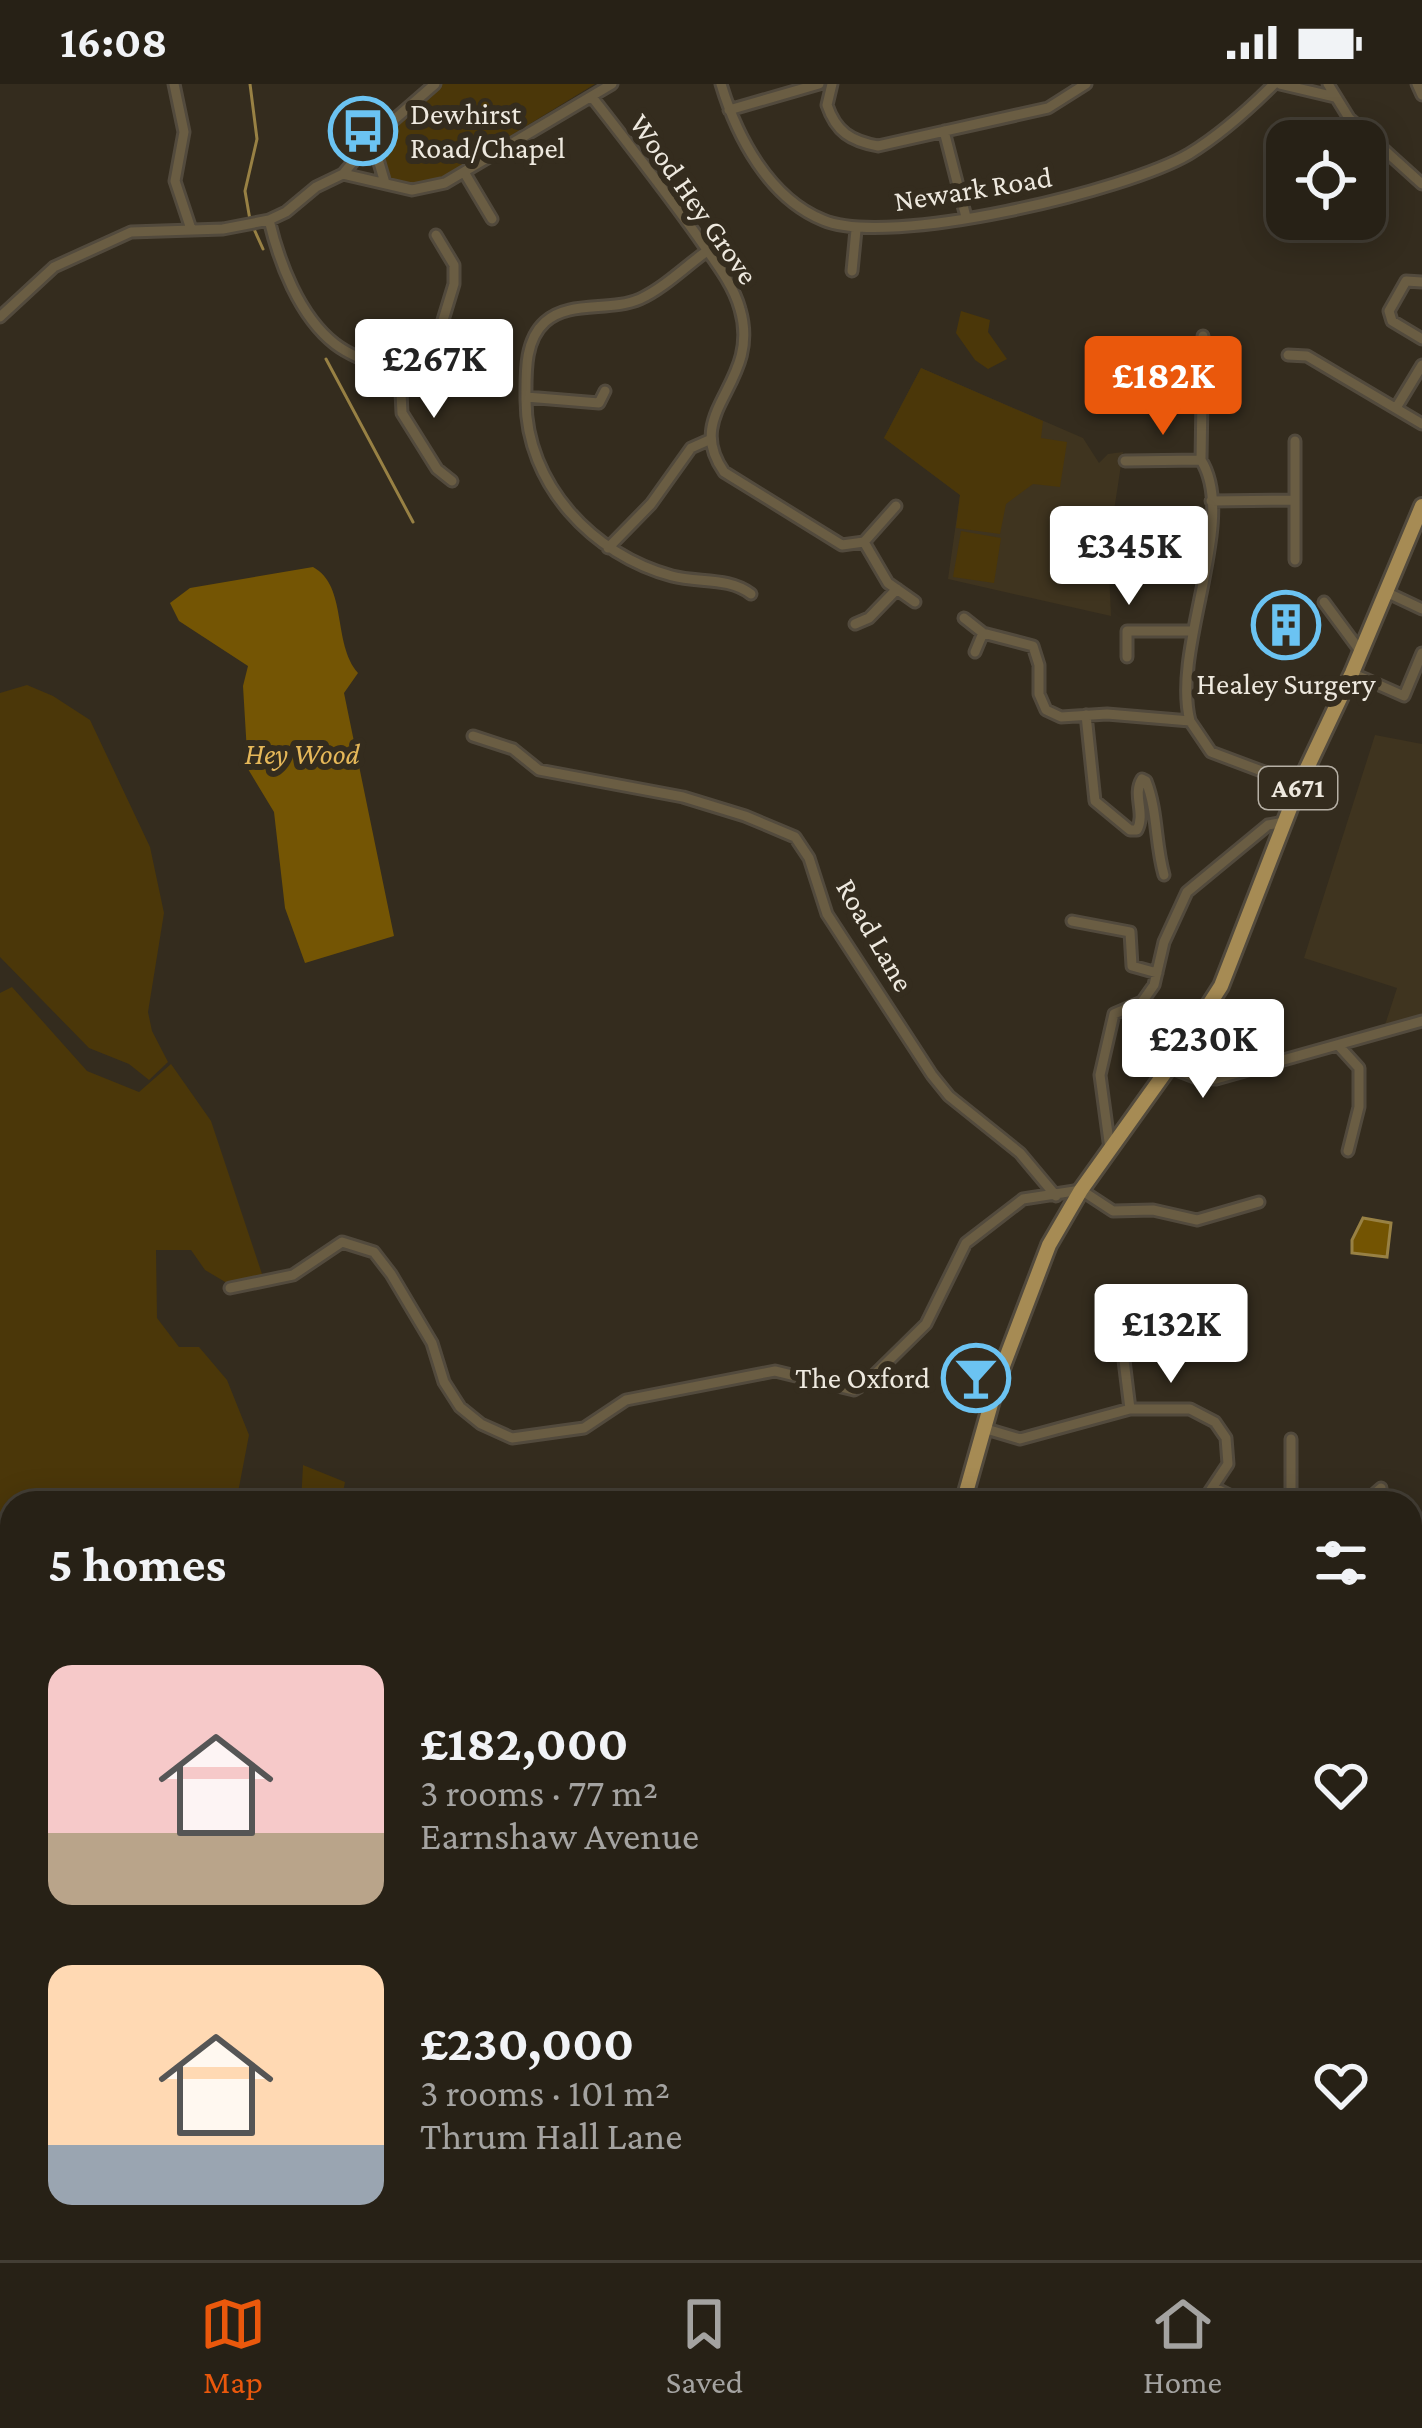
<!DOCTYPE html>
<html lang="en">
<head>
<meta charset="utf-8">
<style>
  :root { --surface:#272116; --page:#332e23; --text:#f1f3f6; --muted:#a4a3a1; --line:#433e35; --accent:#ea580c }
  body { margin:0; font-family:"Crimson Pro",serif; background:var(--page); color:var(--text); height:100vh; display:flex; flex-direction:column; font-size:45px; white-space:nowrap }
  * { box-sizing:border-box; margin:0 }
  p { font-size:39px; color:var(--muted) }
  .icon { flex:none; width:66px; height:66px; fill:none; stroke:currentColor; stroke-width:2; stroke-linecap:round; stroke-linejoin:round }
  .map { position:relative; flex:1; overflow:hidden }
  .panel { position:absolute; left:0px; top:1407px; width:1422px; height:771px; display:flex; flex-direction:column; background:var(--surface); border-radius:36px 36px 0 0; box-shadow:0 6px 30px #0003,0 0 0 3px var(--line) }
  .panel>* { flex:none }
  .controls { position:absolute; left:1266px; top:36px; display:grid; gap:24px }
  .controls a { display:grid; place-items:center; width:120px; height:120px; border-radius:24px; background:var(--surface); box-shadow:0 6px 30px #0003,0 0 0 3px var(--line); font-size:60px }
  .price { position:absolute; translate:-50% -102px; padding:0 27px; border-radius:12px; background:#fff; color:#222; font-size:39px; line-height:78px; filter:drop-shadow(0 3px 6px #0008) }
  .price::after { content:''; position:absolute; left:50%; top:72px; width:36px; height:27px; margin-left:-18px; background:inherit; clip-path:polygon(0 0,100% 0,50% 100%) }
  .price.on { background:var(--accent); color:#fff }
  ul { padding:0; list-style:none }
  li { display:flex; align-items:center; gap:36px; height:300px; padding:0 48px }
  li span { display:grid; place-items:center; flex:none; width:336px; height:240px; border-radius:24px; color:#555 }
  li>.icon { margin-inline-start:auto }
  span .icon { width:144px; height:144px; fill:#fffc; stroke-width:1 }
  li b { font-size:51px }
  h2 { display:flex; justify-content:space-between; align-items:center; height:144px; padding:0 48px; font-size:51px }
  .status { display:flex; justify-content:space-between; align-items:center; height:84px; padding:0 60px; background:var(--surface); direction:ltr }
  .status svg { height:33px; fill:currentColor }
  .menu { display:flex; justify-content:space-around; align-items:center; height:168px; border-top:3px solid var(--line); background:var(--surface); font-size:33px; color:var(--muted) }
  .menu a { display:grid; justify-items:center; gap:6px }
  .menu .on { color:var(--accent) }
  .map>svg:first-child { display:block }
  .built { fill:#3f341f }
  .green { fill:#4b3709 }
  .forest { fill:#745504 }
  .water { fill:#735402; stroke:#988144; stroke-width:3 }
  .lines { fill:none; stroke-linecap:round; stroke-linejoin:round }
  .stream { stroke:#988144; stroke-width:3 }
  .street-casing { stroke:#524a3d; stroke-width:15 }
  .secondary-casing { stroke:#524a3d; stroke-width:18 }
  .primary-casing { stroke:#524a3d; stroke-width:20 }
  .street { stroke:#6a5d43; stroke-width:9 }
  .secondary { stroke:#8c774d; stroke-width:12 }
  .primary { stroke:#a68b54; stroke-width:14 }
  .labels { text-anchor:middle; stroke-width:12; stroke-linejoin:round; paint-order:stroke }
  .shield { fill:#342c1e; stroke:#b6b0a5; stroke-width:3 }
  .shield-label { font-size:27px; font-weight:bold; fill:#eee9df }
  .poi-label { font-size:30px; fill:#eee9df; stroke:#342c1e; text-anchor:start }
  .street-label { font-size:30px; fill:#eee9df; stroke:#342c1e }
  .park-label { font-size:30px; font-style:italic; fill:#e6b859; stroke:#342c1e }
</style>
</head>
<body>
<div class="status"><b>16:08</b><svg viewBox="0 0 49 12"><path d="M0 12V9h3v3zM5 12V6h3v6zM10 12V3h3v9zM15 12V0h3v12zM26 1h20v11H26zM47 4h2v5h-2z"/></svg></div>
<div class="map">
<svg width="1422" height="2176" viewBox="0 0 1422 2176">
  <rect width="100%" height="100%" fill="#342c1e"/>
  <path class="built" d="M921 284 1083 354 1099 379 1108 370 1123 368 1108 466 1111 532 948 495 960 411 884 354Z
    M1375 651 1422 660V932L1385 941 1397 904 1304 874Z"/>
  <path class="green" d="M438 0H595L443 93C409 106 373 103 381 55Z
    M961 227 990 236 988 248 1007 275 988 285 975 276 956 249Z
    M921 284 1043 337 1041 354 1067 358 1060 403 1033 400 1006 420 1000 450 956 444 960 411 884 354Z
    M961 447 1001 454 994 499 953 493Z
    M27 601 53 612 90 636 150 763 164 829 148 928 152 947 168 978 149 996 129 980 89 964 0 873V609Z
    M12 903 87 987 139 1008 171 980 211 1037 264 1196 232 1202 205 1186 191 1166H156L157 1234 179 1263H199L227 1296 249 1351 236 1419H12V2143L0 2149V909Z
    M303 1381 345 1398 341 1419H301Z
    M437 2166H734L727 2176H437Z"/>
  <path class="forest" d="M313 483C348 502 332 559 358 589L344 609 394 852 305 879 285 824 274 728 248 685 243 602 248 582 179 537 170 519 190 504Z
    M977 2166H1069L1071 2176H964Z"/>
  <path class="water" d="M1363 1134 1391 1139 1387 1173 1352 1169V1156Z"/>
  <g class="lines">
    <path class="stream" d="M250 0 257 55 245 107 250 136
      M254 145 263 165
      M326 275 413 438"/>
    <g class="street-casing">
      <path id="street" d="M174 0 184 48 175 97 191 145
        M721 0C737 53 769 114 823 136 888 164 1126 107 1189 70 1220 51 1248 26 1274 0
        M1280 0 1335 13
        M1328 0 1349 34 1422 100
        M1417 0 1422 11
        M592 13C628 59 664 105 698 153 713 175 733 199 740 225 762 300 681 327 724 388L842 461 864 458 896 422
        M827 21C836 48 851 57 878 62L1048 24 1086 0
        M827 21 832 0
        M729 26 819 0
        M944 47 966 133
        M372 55 385 99
        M464 88 492 135
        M343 90 372 55 435 0
        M1280 102H1287
        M1343 135 1354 148
        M269 136C279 178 299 232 335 260 352 273 375 280 395 288L433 269 454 200V181L436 151
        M707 167C686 182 664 204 640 215 610 228 569 216 545 238 524 257 526 290 526 316 526 400 593 471 672 492 699 499 729 493 751 510
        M852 187 856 146
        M1422 198 1406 197 1389 227 1392 237 1422 255
        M0 233 54 183 131 148 223 145 269 136 286 128 316 103 343 90 412 106 445 99 612 0
        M1288 271 1307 272 1422 340
        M400 287 402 329 437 385 452 397
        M1127 288H1202
        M526 313 599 319 605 307
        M1396 324 1422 281
        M1295 357V476
        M1125 377 1201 376
        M1211 417 1295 416
        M864 458 888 499 915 518
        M608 464 651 420 691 364 709 356
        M1138 464 1209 463
        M1386 508 1422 525
        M1324 518 1361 568
        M964 534 983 549 1033 562 1039 581V610L1046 626 1061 633 1107 630 1190 637 1211 668 1299 701
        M855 540 869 534 897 505
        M975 568 983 549
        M1127 573V547H1193
        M1352 589 1404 612 1422 569
        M1086 631 1095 717 1130 746H1137C1146 729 1132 711 1142 695L1146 697C1158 728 1155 760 1164 791
        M1190 637C1171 564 1239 436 1201 376L1203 252
        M473 652 513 665 539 686 683 713 745 732 795 753 809 774 827 830 932 991 949 1012 1020 1069 1056 1112
        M1072 837 1130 848 1132 882 1157 889
        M1339 962 1359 984V1023L1348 1067
        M1169 983 1197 994 1216 995 1422 937
        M1110 1065 1100 991 1114 930 1142 918 1154 901 1164 858 1187 808 1268 741 1285 738
        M230 1204 293 1191 342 1158 374 1168 391 1190 432 1259 444 1298 460 1323 481 1340 512 1354 584 1344 626 1316 775 1287 854 1306 866 1299 926 1240 966 1159 1023 1115 1081 1106 1113 1127 1153 1126 1197 1136 1259 1118
        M1122 1260 1130 1325
        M983 1344 1020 1355 1130 1325H1190L1215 1338 1226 1354 1228 1380 1202 1419
        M1291 1355V1419
        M1213 1403 1245 1419
        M1364 1419 1381 1404
        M1410 1499 1422 1493
        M1410 1586 1422 1591
        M1410 1766 1422 1772
        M1410 1870 1422 1882
        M1410 1940 1422 1921
        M1410 2034 1422 2038
        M879 2166 883 2176
        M1150 2166 1152 2176
        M1329 2176 1333 2166"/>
    </g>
    <g class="secondary-casing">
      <path id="secondary" d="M1407 2176 1422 2169"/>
    </g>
    <g class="primary-casing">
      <path id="primary" d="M963 1419 998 1295 1049 1161 1081 1106 1169 983 1221 902 1299 701 1352 589 1422 422
        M938 2166 940 2176"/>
    </g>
    <use href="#street" class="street"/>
    <use href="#secondary" class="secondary"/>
    <use href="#primary" class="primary"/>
  </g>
  <defs>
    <g id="bus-ring" transform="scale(3.45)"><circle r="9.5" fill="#342c1e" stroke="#6bc3f2" stroke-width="1.5"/><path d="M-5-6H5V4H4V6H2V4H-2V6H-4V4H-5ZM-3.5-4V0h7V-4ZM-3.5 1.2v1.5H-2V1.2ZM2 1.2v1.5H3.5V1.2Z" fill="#6bc3f2"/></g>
    <g id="building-ring" transform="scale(3.45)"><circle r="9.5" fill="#342c1e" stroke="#6bc3f2" stroke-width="1.5"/><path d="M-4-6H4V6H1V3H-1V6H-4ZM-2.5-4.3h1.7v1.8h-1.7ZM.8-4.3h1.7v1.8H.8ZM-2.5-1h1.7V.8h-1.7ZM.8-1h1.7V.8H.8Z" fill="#6bc3f2"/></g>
    <g id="bar-ring" transform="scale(3.45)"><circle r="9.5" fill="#342c1e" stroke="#6bc3f2" stroke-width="1.5"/><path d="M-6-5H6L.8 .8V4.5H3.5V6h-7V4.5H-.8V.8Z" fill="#6bc3f2"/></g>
  </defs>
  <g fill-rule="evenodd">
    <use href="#bus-ring" x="363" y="47"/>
    <use href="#building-ring" x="1286" y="541"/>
    <use href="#bar-ring" x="976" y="1294"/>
  </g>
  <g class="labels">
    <rect class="shield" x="1259" y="683" width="78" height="42" rx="9"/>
    <g class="shield-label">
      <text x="1298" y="713">A671</text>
    </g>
    <g class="poi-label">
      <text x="410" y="40">Dewhirst<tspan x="410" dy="34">Road/Chapel</tspan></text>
      <text x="1286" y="610" text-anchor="middle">Healey Surgery</text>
      <text x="930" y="1304" text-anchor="end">The Oxford</text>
    </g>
    <g class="street-label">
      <text transform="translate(973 105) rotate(-9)" y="10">Newark Road</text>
      <text transform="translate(694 115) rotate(55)" y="10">Wood Hey Grove</text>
      <text transform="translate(875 851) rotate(60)" y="10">Road Lane</text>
    </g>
    <g class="park-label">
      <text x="302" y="680">Hey Wood</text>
    </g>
  </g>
</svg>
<div class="controls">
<a><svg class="icon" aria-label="locate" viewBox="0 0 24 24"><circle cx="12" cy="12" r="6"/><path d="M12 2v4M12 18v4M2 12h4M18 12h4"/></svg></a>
</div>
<b class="price" style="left:434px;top:337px">£267K</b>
<b class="price on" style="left:1163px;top:354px">£182K</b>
<b class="price" style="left:1129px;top:524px">£345K</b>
<b class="price" style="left:1203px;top:1017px">£230K</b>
<b class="price" style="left:1171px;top:1302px">£132K</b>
<section class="panel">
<h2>5 homes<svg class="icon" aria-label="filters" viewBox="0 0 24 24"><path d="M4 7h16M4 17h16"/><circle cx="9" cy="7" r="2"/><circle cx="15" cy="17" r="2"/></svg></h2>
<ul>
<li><span style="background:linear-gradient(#f6c9c9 70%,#b9a48a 0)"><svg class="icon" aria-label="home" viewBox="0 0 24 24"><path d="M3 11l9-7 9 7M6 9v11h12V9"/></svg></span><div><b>£182,000</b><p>3 rooms · 77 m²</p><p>Earnshaw Avenue</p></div><svg class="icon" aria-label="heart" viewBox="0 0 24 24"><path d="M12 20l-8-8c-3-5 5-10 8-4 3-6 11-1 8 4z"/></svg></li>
<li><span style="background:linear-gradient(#ffd9b3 75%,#9aa5b1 0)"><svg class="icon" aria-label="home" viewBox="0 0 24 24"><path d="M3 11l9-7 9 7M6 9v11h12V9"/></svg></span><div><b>£230,000</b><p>3 rooms · 101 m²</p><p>Thrum Hall Lane</p></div><svg class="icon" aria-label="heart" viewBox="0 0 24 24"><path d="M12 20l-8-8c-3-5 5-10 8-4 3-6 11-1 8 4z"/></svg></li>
</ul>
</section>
</div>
<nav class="menu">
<a class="on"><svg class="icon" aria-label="map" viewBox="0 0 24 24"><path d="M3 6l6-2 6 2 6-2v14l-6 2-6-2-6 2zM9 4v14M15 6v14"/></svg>Map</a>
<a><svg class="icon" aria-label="saved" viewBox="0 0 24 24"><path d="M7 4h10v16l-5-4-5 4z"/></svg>Saved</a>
<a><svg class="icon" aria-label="home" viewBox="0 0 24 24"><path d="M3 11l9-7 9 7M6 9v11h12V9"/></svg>Home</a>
</nav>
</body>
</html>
